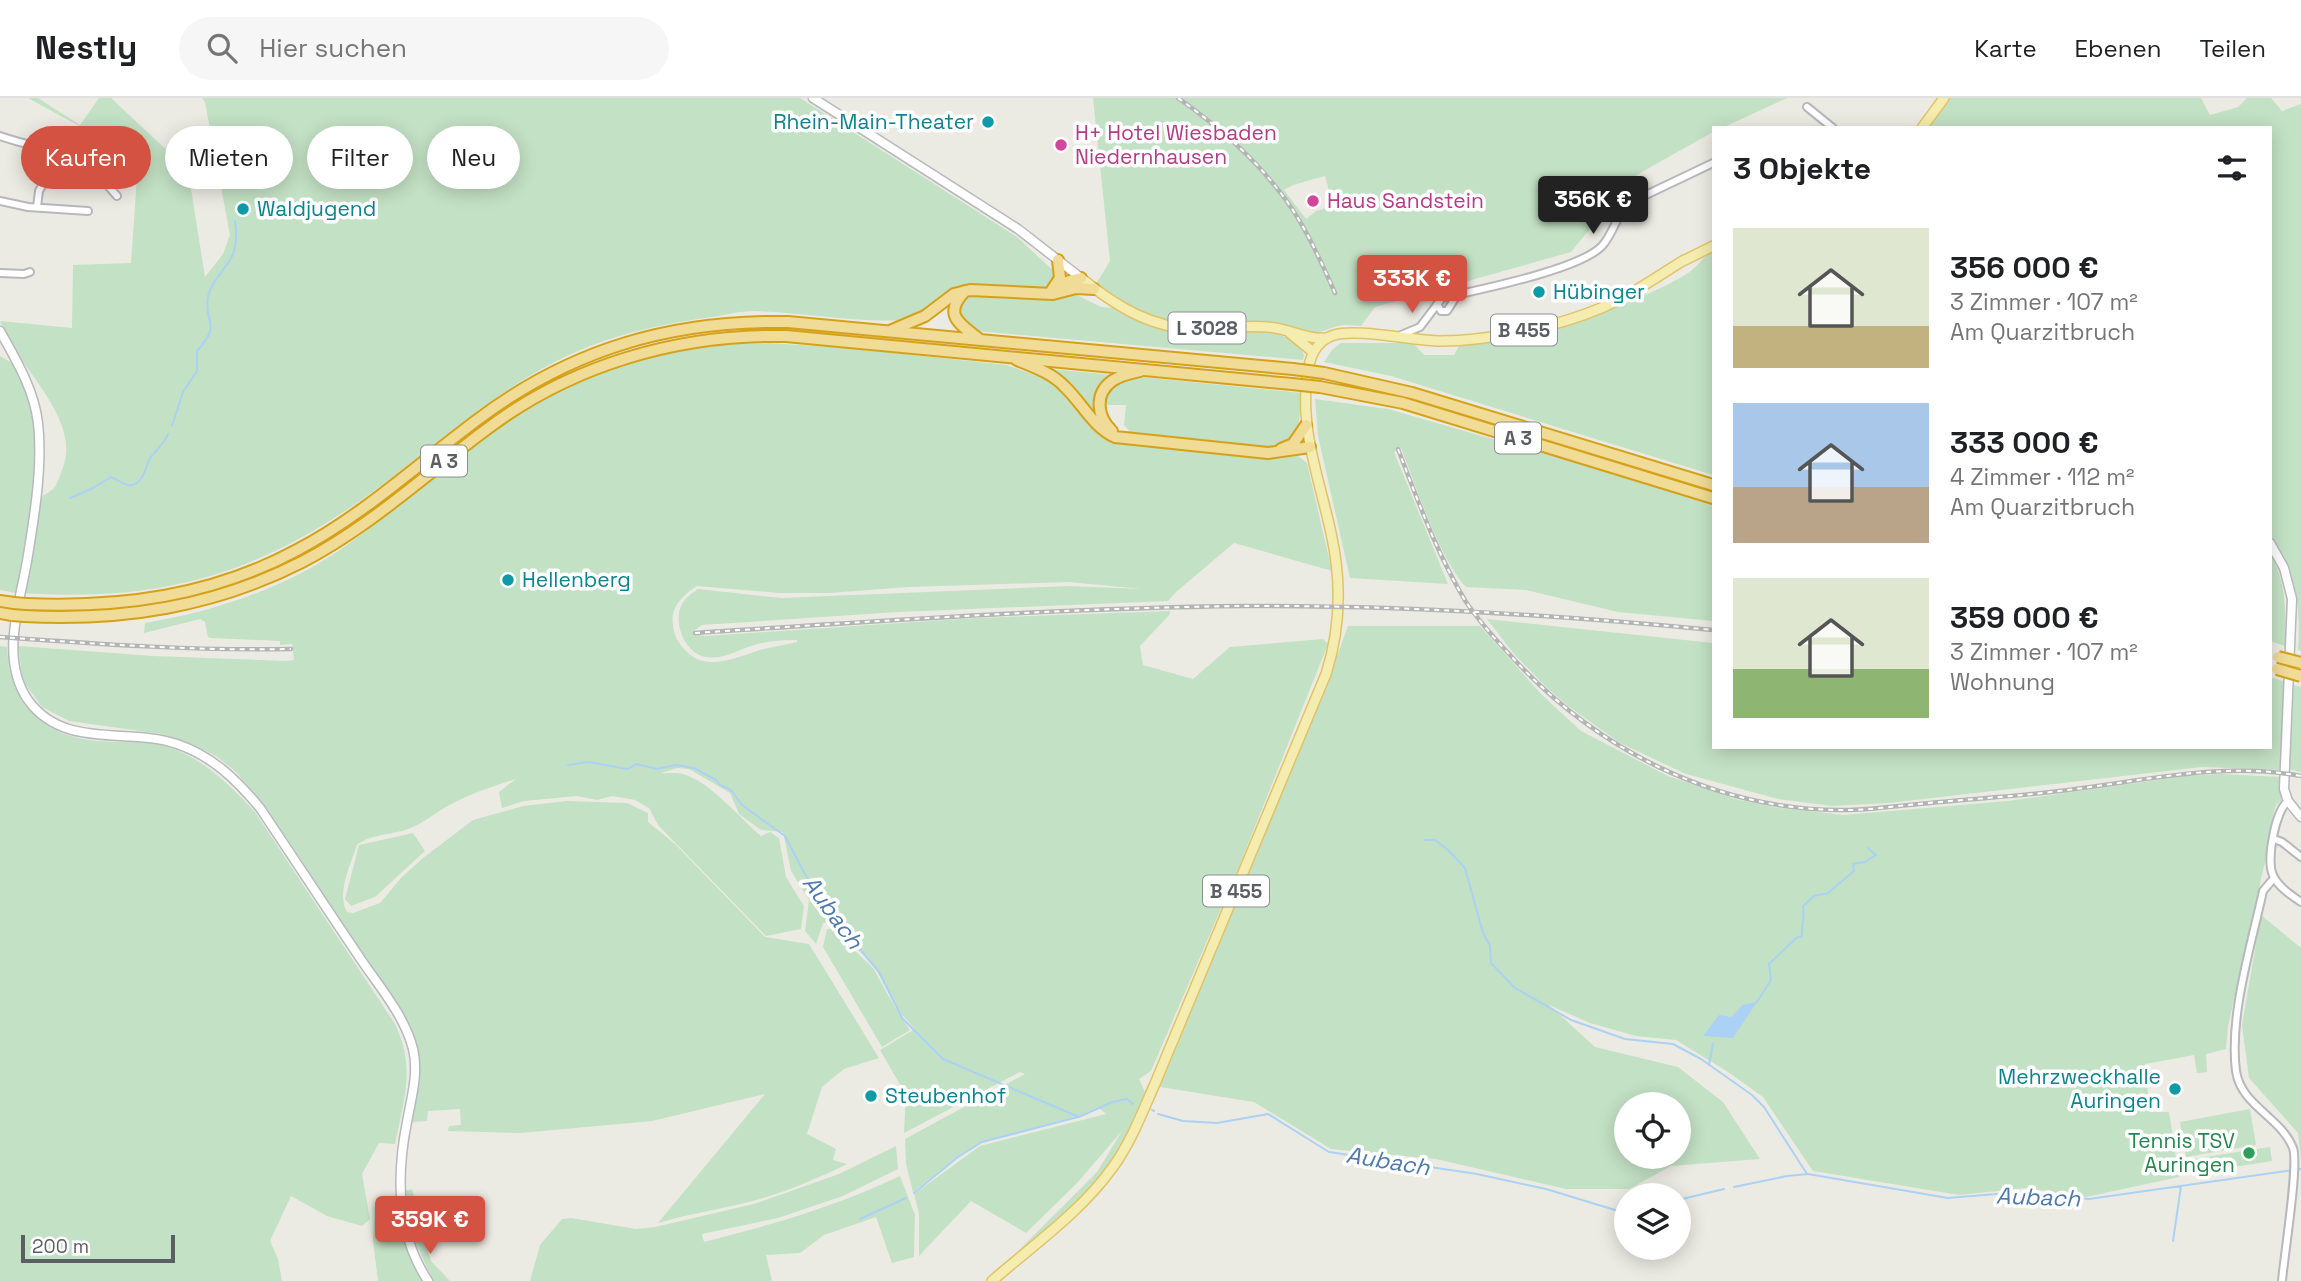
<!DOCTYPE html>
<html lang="de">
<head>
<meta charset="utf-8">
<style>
  :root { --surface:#fff; --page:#f6f6f6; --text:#202124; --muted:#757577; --line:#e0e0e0; --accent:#d45241 }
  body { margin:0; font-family:"Space Grotesk",sans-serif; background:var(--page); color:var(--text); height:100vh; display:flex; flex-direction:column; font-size:26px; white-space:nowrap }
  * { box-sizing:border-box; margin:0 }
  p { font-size:23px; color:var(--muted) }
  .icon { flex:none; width:38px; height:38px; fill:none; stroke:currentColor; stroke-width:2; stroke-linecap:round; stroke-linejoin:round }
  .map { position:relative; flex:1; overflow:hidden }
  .drawer { position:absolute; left:1712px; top:28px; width:560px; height:623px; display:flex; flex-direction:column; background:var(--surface); border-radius:0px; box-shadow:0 4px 18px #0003 }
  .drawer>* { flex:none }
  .top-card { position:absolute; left:21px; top:28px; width:665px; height:63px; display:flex; gap:14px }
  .controls { position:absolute; left:1614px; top:994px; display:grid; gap:14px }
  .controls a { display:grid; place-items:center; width:77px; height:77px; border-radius:50%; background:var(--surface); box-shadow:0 4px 18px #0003; font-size:35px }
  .scale { position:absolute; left:21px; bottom:18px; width:154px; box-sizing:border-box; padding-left:7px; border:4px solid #5b5e62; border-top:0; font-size:19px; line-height:24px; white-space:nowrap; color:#5b5e62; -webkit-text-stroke:5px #fff; paint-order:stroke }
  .price { position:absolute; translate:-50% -60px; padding:0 16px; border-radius:7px; background:var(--accent); color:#fff; font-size:23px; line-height:46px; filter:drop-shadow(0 2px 4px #0008) }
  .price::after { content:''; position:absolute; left:50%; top:42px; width:21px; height:16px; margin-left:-10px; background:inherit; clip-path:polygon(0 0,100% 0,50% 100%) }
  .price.selected { background:#222; color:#fff }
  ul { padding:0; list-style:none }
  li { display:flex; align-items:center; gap:21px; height:175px; padding:0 21px }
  li span { display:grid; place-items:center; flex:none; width:196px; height:140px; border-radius:0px; color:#555 }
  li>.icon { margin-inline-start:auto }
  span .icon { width:84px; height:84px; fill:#fffc; stroke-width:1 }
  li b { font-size:30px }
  h2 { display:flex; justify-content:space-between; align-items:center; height:84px; padding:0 21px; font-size:30px }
  .pill { padding:0 24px; border-radius:32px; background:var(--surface); box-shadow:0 4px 18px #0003; font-size:24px; line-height:63px }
  .pill.selected { background:var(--accent); color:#fff }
  header { display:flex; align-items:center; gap:42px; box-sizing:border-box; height:98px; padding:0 35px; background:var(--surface); border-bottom:2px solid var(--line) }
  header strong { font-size:33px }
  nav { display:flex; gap:38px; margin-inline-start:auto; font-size:24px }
  .search { width:490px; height:63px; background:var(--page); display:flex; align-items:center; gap:18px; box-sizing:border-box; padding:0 24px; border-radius:38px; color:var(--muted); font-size:26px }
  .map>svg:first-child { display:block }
  .green { fill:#c3e1c4; fill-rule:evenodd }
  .water { fill:#abd2f5 }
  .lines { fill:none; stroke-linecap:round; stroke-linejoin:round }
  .stream { stroke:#abd2f5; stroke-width:2 }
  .street-casing { stroke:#b6b8bc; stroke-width:10 }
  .secondary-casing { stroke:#b7b9be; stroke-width:11 }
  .primary-casing { stroke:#e0c368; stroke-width:12 }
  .highway-casing { stroke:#d5a11a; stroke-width:14 }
  .street { stroke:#fff; stroke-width:6 }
  .secondary { stroke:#fff; stroke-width:8 }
  .primary { stroke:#f5ecaf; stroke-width:9 }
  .highway { stroke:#f0dc96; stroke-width:10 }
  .rail-casing { stroke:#b3b4b4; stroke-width:4.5 }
  .rail { stroke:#fff; stroke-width:2; stroke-dasharray:5; stroke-linecap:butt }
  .highway-bridge-casing { stroke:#d5a11a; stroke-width:14; stroke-linecap:butt }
  .highway-bridge { stroke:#f0dc96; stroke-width:10 }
  .culture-dot { fill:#0f9aa8; stroke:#fff; stroke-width:2.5 }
  .hotel-dot { fill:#d1479c; stroke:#fff; stroke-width:2.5 }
  .leisure-dot { fill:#2e9e5b; stroke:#fff; stroke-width:2.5 }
  .labels { text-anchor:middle; stroke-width:7; stroke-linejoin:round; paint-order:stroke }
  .shield { fill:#fff; stroke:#8c8e91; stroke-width:2 }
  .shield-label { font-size:19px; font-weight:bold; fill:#5b5e62 }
  .culture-label { font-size:21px; fill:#0d838f; stroke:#fff; text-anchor:start }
  .hotel-label { font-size:21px; fill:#b23c85; stroke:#fff; text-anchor:start }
  .leisure-label { font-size:21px; fill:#27864d; stroke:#fff; text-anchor:end }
  .water-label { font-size:23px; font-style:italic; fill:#4e79ad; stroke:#fff }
</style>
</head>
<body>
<header>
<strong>Nestly</strong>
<div class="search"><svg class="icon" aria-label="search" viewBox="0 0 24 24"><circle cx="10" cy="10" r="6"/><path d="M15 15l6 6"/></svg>Hier suchen</div>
<nav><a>Karte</a><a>Ebenen</a><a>Teilen</a></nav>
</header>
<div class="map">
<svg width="2301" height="1183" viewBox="0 0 2301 1183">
  <rect width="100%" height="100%" fill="#ecebe3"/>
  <path class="green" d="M28 0H38L80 27 99 0H111L188 72 205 179 223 156 230 137 205 4 202 0H800L1017 139 1057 176 1053 184 1042 191 967 188 919 217 902 222C853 225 803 214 754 213 740 213 726 217 712 219 675 224 639 231 604 243 516 273 454 333 382 387 265 474 167 505 21 495L34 403C40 399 47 396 53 391 57 387 60 378 62 372 84 321 16 269 0 223L72 230 73 167 131 165 138 65 79 28Z
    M1093 0H1787L1722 30H1713V34L1610 92 1593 127 1571 154 1375 209 1361 228C1354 228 1346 226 1339 228 1332 229 1326 233 1319 234 1306 236 1287 226 1271 225 1194 223 1162 238 1096 186L1110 163ZM1325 78 1329 93 1336 92 1339 106 1316 113 1306 121 1284 92 1293 87Z
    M1949 0H2201L2210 17 2238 9 2247 0H2271L2282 13 2301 6V553L2298 552C2301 509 2296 472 2270 438V30H1926Z
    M1713 154V377L1391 278 1324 264 1332 252 1341 245H1413L1424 257H1454L1460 246C1521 237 1580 226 1636 201 1650 195 1684 180 1693 171 1701 164 1703 159 1713 154Z
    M967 196 1054 200 1075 196 1101 209 1115 210 1146 226 1171 232C1205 232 1289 220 1304 257L1303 262 976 233 959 222 957 207Z
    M769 245 847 250 1007 267 1051 283 1115 342 1277 360 1298 358 1307 365 1332 473 1234 445 1176 494 1168 503 898 514 702 527 695 532 698 537 705 538 975 520 1170 513V516L1140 548 1143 567 1193 581 1230 549 1323 541 1328 546 1238 771 1151 973 1139 981 1145 994C1135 1017 1125 1041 1111 1062 1087 1098 1052 1125 1020 1154L1019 1152 1097 1074 1122 1033 1077 1085 1026 1135 971 1103 919 1158V1115L914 1096 980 1048 1106 1016 1098 1009 1079 1018 981 1044 957 1059 913 1094 906 1066 905 1041 1025 976 1020 974 904 1035 906 997 880 952 915 931 901 916 874 868 832 824 823 825 816 846 805 833 809 802 791 773 783 734 761 732 739 716 730 695 689 671 678 670 661 675C667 676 676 674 683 676 709 683 740 720 761 738L770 734 779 740 786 779 804 808 801 831 766 838 658 727 649 710 635 702 612 698 597 702 577 698 524 703 502 710 499 694 516 681C490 689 464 698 441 712 430 719 421 726 408 731 392 737 370 736 357 747 351 766 336 795 347 814L353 815 380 805 401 780 423 760 473 722 523 708 567 703 627 705 648 715V724L675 746 765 839 809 846 879 960 844 971 822 989 807 1036 836 1051 833 1062 847 1066C819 1080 790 1092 760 1101 727 1110 692 1115 658 1125L765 996 652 1023 520 1035 448 1033 449 1028 461 1027 460 1011 428 1013 427 1023 411 1024 419 964 386 892 286 739 253 694 236 674 216 658 196 648 162 636 69 623 42 609 23 583 18 548 153 558 286 563 294 562 292 546 280 547V543L211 540 208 539 205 524 200 521 144 535 145 525C210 514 273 494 329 459 353 444 376 425 398 408 459 359 519 307 591 277 626 263 668 251 705 248 726 246 747 246 769 245ZM1069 484 1142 491 1069 488 781 500 698 491C691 496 686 499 682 506 672 524 685 556 706 559 724 562 737 552 754 547 766 543 784 542 797 542V544C784 547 772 549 760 552 734 560 705 575 684 551 678 544 674 537 673 527 670 509 683 497 697 488L779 495H829L908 489Z
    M0 258 12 265 33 308 36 351 34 392 16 495 0 492Z
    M1050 271 1114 277 1097 318Z
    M1131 278 1302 295 1298 332 1288 346 1263 352 1135 339 1124 327 1126 307H1102L1110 288Z
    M1315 301 1388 311 1668 391 1713 406V523L1618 514 1526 492 1466 489C1439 460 1416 388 1401 350L1394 354 1448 486 1350 480 1318 338Z
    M2270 456C2287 484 2286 517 2285 548L2270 543Z
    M1487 521 1713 545V649H2270V579L2286 584 2281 672 2202 669 1889 705 1832 708 1778 701 1686 676 1620 645 1568 608 1544 587 1514 556Z
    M1348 528H1480L1543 598 1581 633 1668 678 1735 701 1772 709 1844 717 2008 703 2186 678 2221 676 2281 679V703C2272 707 2274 720 2273 728L2228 928 2226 951 2206 956 2207 974 2197 975 2194 957 2145 966 2150 1014H2169L2179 1079 2086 1099 2026 1090 1959 1097 1813 1073 1763 999 1728 974 1676 942 1636 938 1590 925 1549 907 1595 949 1678 969 1723 1004 1760 1061 1671 1068 1629 1091H1566L1436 1061 1331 1051 1254 1004 1160 989 1324 594ZM1626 1006H1678V1059H1626Z
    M0 548 7 549C9 604 41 638 97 643 119 645 145 642 166 648 204 661 229 686 255 714L395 926C416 970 404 1001 395 1046L379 1045 362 1076 370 1121 362 1128 327 1118 291 1098 270 1143 278 1161 282 1183H0Z
    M2294 587 2301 589V674L2288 671Z
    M413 735 425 753 375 799 351 808 345 801 359 747Z
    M2261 817 2301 850V1060L2298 1035 2249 980 2242 927Z
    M827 831H832L873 870 900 918 910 932 882 949 823 849Z
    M2250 1011 2256 1047 2186 1059 2180 1024Z
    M896 1048 898 1071 843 1098 778 1120 702 1136 704 1144C775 1126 834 1109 900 1078L915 1117 914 1159 892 1165 876 1119 824 1137 800 1155 766 1157 772 1183H530L540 1147 562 1121 571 1120 636 1131 655 1129 754 1106 839 1076Z
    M2270 1049 2272 1063 2188 1076 2186 1062Z
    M412 1091 431 1163 450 1183H433L415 1143 404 1093Z
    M384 1099 399 1104C403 1131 407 1159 422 1183H378L373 1143 375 1107Z"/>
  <path class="water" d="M1757 904 1733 940 1703 938 1719 917 1732 919 1742 907Z"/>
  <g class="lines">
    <path class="stream" d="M172 328 183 294 197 273V253C223 224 203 227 208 198 218 166 242 168 235 123
      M70 400 93 390 111 379C117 381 126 389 132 387 145 384 145 367 151 359 158 350 164 346 168 336
      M568 667 588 664 628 671 636 666 657 671 676 667 694 670 716 682 720 687 731 692 742 707 785 738 806 778 827 801 832 818 879 874 902 920 943 961 1079 1019 1112 1004 1127 1001 1133 1006
      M1424 742H1435L1448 752 1465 770 1483 835 1490 848 1491 865 1515 890 1571 922 1625 941 1673 946 1701 961 1752 997 1764 1009 1807 1076
      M1757 904 1771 882 1769 866 1796 840 1802 838C1801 829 1805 820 1803 808L1814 798 1828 795 1854 773 1853 766 1865 764 1876 757 1868 750
      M1709 967 1713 945
      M1152 1012 1154 1013
      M1158 1016 1183 1023 1217 1025 1268 1016 1329 1054 1477 1076 1546 1091 1615 1112 1626 1113
      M1734 1089 1787 1078 1808 1076 1948 1100 2021 1094 2089 1101 2301 1071
      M914 1095 958 1059 982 1044 1078 1019
      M1678 1102 1724 1091
      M860 1121 906 1100
      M2173 1143 2181 1088"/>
    <g class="street-casing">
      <path id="street" d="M1807 9 1833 30
        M0 38C55 57 76 48 117 98
        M0 103 28 109 88 113
        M37 109 39 93 61 54
        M0 175 24 176 30 174
        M1437 206 1441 213H1447L1457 197
        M1401 237 1420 229 1442 200C1477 192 1579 172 1602 148 1613 136 1616 119 1627 106L1713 65
        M2288 703C2275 713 2266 763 2273 777 2278 789 2291 797 2301 804
        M2274 741 2282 744 2301 759
        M2274 780 2263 793C2251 848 2229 918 2236 973 2241 1008 2281 1019 2293 1050 2299 1067 2284 1158 2282 1183"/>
    </g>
    <g class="secondary-casing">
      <path id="secondary" d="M813 0 1018 131 1081 180
        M0 233C16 262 34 291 38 325 43 368 34 421 27 463 19 509 0 561 28 602 64 652 127 629 177 646 212 658 236 681 260 710 293 759 326 810 360 860 378 887 405 918 413 951 419 975 411 1001 407 1024 396 1078 397 1136 428 1183
        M2270 445 2284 470 2292 501 2284 691 2288 703 2301 719"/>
    </g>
    <g class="primary-casing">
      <path id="primary" d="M1922 30 1944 0
        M1681 164 1713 148
        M1081 180C1116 208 1152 231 1198 231 1221 231 1245 227 1268 229 1288 230 1306 242 1326 240
        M1290 235 1313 254
        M992 1183C1033 1147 1081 1114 1113 1069 1131 1044 1142 1015 1154 988L1326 576C1341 529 1342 484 1331 435 1320 383 1300 333 1307 279 1309 260 1315 243 1334 237 1357 230 1413 243 1440 243 1488 243 1557 229 1601 210 1630 198 1657 179 1684 162"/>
    </g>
    <g class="highway-casing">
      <path id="highway" d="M1052 192 1060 180 1058 162
        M1055 192 1069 183 1081 180
        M965 193C942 217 960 226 979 241
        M892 232 925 218 954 196 970 192 1053 196 1076 190 1094 191
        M1017 262C1034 269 1052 275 1065 289 1082 305 1093 329 1115 339L1268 355 1310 349
        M1324 275 1412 295 1713 387
        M1320 289 1403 305 1713 400
        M1112 333C1097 319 1094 296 1112 283 1120 277 1131 275 1140 273
        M1281 351 1293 346 1306 327
        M0 503 14 505
        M26 506C121 510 212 498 297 452 362 418 418 366 477 322 571 251 671 222 788 224L1293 271
        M0 515 12 517
        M24 518C122 523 214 509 302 464 368 430 424 378 483 334 570 267 677 236 786 238L1292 286"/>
    </g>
    <use href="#street" class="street"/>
    <use href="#secondary" class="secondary"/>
    <use href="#primary" class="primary"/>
    <use href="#highway" class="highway"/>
    <g class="rail-casing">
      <path id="rail" d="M1178 0C1225 33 1269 72 1299 122 1313 145 1324 170 1335 195
        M1398 351C1418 403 1437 456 1466 504 1479 523 1495 541 1511 558 1595 650 1712 711 1839 712 1865 713 1893 708 1919 706 1966 701 2013 699 2059 693 2140 684 2220 663 2301 678
        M695 535C878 523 1060 510 1244 508 1400 507 1557 517 1713 532
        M0 539C97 546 194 553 291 551"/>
    </g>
    <use href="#rail" class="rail"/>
    <g class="highway-bridge-casing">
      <path id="highway-bridge" d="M1293 271 1324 275
        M1292 286 1320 289
        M14 505 26 506
        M12 517 24 518
        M2278 559 2301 565
        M2277 571 2301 578"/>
    </g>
    <use href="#highway-bridge" class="highway-bridge"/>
  </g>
  <g class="culture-dot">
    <circle cx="988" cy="24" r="7"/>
    <circle cx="243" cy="111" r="7"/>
    <circle cx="1539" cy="194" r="7"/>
    <circle cx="508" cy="482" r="7"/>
    <circle cx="2175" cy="991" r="7"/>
    <circle cx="871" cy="998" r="7"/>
  </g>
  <g class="hotel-dot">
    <circle cx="1061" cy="47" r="7"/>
    <circle cx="1313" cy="103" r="7"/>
  </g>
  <circle class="leisure-dot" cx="2249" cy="1055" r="7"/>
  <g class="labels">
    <g class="shield">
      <rect x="1168.5" y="214.5" width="77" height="31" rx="5"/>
      <rect x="1491" y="216.5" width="66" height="31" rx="5"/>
      <rect x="1495" y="324.5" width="46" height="31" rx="5"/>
      <rect x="421" y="347.5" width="46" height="31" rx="5"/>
      <rect x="1203" y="777.5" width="66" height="31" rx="5"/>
    </g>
    <g class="shield-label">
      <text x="1207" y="237">L 3028</text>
      <text x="1524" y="239">B 455</text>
      <text x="1518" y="347">A 3</text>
      <text x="444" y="370">A 3</text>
      <text x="1236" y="800">B 455</text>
    </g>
    <g class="culture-label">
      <text x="974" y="31" text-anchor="end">Rhein-Main-Theater</text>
      <text x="257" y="118">Waldjugend</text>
      <text x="1553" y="201">Hübinger</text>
      <text x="522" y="489">Hellenberg</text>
      <text x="2161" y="986" text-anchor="end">Mehrzweckhalle<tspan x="2161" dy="24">Auringen</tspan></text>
      <text x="885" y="1005">Steubenhof</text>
    </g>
    <g class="hotel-label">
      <text x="1075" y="42">H+ Hotel Wiesbaden<tspan x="1075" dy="24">Niedernhausen</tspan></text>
      <text x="1327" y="110">Haus Sandstein</text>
    </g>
    <g class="leisure-label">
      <text x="2235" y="1050">Tennis TSV<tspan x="2235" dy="24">Auringen</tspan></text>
    </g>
    <g class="water-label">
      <text transform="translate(833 814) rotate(54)" y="8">Aubach</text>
      <text transform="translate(1388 1063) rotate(9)" y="8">Aubach</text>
      <text transform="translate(2038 1099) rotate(2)" y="8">Aubach</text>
    </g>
  </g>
</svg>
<div class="controls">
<a><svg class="icon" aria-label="locate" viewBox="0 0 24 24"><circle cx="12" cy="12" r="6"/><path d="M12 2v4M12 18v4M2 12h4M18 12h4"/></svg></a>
<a><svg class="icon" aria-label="layers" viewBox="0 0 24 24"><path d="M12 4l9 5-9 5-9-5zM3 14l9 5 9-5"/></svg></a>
</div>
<div class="scale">200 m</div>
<b class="price selected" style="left:1593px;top:138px">356K €</b>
<b class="price" style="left:1412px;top:217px">333K €</b>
<b class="price" style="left:430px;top:1158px">359K €</b>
<div class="top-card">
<a class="pill selected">Kaufen</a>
<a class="pill">Mieten</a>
<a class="pill">Filter</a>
<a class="pill">Neu</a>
</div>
<section class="drawer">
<h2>3 Objekte<svg class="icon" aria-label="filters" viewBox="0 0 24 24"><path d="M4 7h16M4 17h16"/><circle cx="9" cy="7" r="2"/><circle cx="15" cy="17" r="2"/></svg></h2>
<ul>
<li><span style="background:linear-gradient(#dfe7d0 70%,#c2b280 0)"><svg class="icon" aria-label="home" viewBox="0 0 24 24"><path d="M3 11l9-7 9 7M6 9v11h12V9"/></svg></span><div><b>356 000 €</b><p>3 Zimmer · 107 m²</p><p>Am Quarzitbruch</p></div></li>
<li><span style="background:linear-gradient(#a9c7e8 60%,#b9a48a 0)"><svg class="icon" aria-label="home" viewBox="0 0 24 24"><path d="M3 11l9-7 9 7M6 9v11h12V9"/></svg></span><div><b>333 000 €</b><p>4 Zimmer · 112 m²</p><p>Am Quarzitbruch</p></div></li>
<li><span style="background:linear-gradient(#dfe7d0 65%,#8fb573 0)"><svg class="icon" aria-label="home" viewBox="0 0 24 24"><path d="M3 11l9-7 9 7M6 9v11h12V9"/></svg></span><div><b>359 000 €</b><p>3 Zimmer · 107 m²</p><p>Wohnung</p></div></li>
</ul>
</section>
</div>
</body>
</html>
